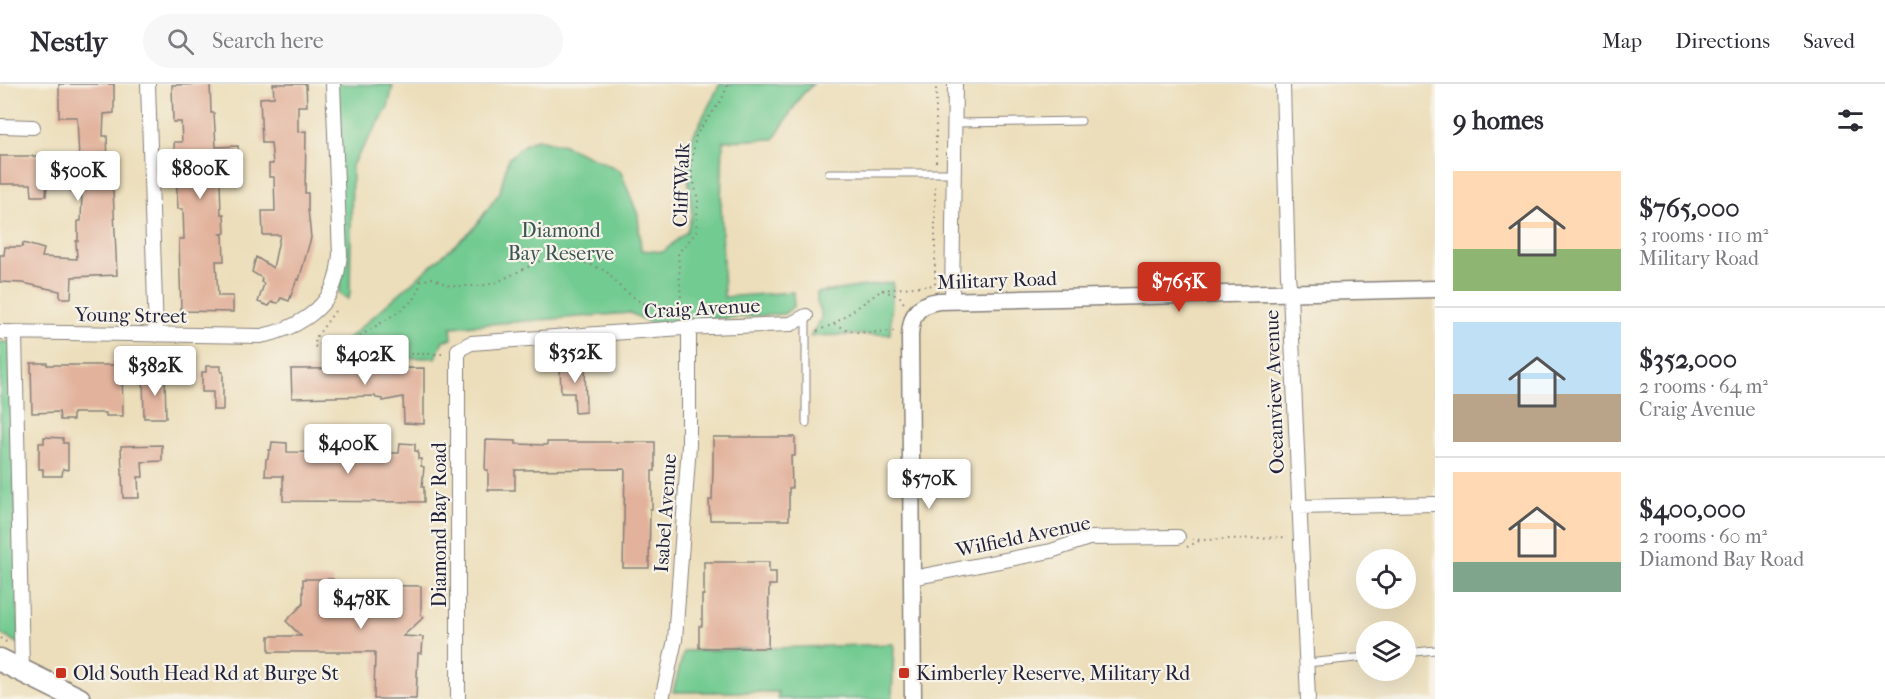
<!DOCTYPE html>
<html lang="en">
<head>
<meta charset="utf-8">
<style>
  :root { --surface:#fff; --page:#f7f7f7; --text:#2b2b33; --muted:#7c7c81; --line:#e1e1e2; --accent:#c8321e }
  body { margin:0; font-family:"IM FELL French Canon",serif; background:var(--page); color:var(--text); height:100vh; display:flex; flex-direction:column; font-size:22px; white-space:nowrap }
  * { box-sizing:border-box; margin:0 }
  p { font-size:20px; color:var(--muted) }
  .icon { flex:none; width:33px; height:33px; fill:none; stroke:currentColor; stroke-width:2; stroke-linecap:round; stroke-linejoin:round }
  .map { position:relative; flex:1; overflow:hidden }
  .side { display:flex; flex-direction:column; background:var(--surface); width:450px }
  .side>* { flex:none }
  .controls { position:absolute; left:1356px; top:465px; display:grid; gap:12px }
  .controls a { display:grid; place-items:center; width:60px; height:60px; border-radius:50%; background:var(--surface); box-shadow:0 6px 24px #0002; font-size:30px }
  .price { position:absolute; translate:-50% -51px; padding:0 14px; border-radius:6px; background:#fff; color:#222; font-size:20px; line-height:39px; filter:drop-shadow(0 2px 3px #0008) }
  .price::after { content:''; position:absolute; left:50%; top:36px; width:18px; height:14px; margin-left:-9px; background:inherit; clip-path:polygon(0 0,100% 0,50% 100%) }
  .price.on { background:var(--accent); color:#fff }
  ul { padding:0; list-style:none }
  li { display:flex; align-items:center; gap:18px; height:150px; padding:0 18px }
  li+li { border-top:2px solid var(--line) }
  li span { display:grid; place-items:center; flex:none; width:168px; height:120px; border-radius:0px; color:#555 }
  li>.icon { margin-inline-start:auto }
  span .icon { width:72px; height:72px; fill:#fffc; stroke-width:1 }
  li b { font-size:26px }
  h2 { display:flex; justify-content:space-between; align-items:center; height:72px; padding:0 18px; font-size:26px }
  header { display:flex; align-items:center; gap:36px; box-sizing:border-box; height:84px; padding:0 30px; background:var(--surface); border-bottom:2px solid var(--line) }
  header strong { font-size:28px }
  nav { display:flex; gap:33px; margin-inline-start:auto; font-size:21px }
  .search { width:420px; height:54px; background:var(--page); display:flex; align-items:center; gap:15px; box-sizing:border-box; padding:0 21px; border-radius:33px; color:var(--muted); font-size:22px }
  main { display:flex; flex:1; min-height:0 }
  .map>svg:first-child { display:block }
  .green { fill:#72cb91; stroke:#4a7666; stroke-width:1.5 }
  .building { fill:#e2b29c }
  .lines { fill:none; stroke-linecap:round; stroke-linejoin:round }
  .service-casing { stroke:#87807a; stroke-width:9 }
  .minor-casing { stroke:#87807a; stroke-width:16 }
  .tertiary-casing { stroke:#87807a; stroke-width:19 }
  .primary-casing { stroke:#87807a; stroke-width:25 }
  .path { stroke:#87807a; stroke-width:2; stroke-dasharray:1.5 4.5; stroke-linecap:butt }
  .service { stroke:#fff; stroke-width:7 }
  .minor { stroke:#fff; stroke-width:14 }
  .tertiary { stroke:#fff; stroke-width:16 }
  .primary { stroke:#fff; stroke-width:22 }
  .poi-dot { fill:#c8321e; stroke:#f7f3e8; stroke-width:2 }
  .labels { text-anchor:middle; stroke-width:4.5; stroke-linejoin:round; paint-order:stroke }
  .street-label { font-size:20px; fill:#22223b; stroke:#f7f3e8 }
  .park-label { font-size:20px; fill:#3a5555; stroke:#f7f3e8 }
  .poi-label { font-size:20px; fill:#22223b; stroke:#f7f3e8; text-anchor:start }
</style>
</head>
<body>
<header>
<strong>Nestly</strong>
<div class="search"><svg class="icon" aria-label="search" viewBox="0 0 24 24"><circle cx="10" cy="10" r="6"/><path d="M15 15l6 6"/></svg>Search here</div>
<nav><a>Map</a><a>Directions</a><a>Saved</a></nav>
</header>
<main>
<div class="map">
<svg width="1435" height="615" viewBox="0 0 1435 615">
  <rect width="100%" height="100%" fill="#f7f3e8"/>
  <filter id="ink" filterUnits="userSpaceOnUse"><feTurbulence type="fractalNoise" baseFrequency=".0167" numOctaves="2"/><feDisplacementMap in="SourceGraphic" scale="12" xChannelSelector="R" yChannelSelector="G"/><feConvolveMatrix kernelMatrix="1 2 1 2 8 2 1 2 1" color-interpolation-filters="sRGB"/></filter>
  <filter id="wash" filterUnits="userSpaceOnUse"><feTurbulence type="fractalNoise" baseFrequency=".008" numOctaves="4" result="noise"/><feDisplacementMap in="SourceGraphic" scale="24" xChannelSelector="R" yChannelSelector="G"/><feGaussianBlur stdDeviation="1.35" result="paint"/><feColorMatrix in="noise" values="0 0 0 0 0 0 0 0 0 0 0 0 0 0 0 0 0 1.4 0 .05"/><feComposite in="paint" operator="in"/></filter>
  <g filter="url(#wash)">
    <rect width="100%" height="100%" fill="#ecdeba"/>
    <path class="green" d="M334 0 393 1 388 24 352 81 350 210 348 215 339 209 342 192Z
      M720 0H813L801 12 774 55 723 57 721 118 724 213 793 208 794 222 784 230 651 239 630 229 451 243 452 255 443 256 436 274 327 273 474 144 500 108 508 75 524 61 537 55 564 61 620 86 638 131 641 166 663 168 687 147 692 130 686 72 694 50Z
      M893 198 890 250 810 252 821 236V227L817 219V209Z
      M0 258H11L20 560 0 550Z
      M894 560 892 615H778V608H673L684 567Z"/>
    <g id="blocks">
      <path class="building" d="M59 0H114V29L104 30 103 52H107L108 77H110V84H112L117 191 72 193 71 214H60V207L50 205 23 199 0 198V171H4L5 163H22L23 159 44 165 42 173 77 175 76 157H78V137H81L82 107H71V97L85 96V75H79L77 33H59Z
        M210 0 211 29H214L216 63 238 62 239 74 214 76V98L220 97 221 130H224L225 149 221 150 223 151 224 177H216L218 212H233V228L181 227 179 155H184L183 125H178L174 58H182L181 38H173L172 1Z
        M273 0H306L307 22H298V48L306 47 305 109H308V125L311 154 299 196 297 195 289 217 281 214 278 219 272 218 269 222 258 218 264 200 261 198 262 194 252 188 256 173 273 184 280 151H263L262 127H275L274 93H269V80H273L271 59H262L260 14 274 13Z
        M0 72H49L46 112H32L31 100H0Z
        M31 279H47V281H122L123 332H106V329H73V336H60L59 328 32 329Z
        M571 279H585L586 328 575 329 574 309H561L560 281H571Z
        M206 282H221V288H223V326H213V308H202V288H206Z
        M424 284V340L404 339 403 313 383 317V315L376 314 375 312 292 314 291 285Z
        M165 292 166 334H144L143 293Z
        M44 353 63 354V359H68V386L63 385 62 392H43V385H39V359H44Z
        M713 353H795V372H791L792 404H789V436H710L709 416H712L713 385Z
        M486 356 516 357V360L547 361V358H655V387H652V425H650L649 484H623L625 385 515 386V406H488V386H485Z
        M272 358 287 359V368L399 369 400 359 415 360V367H418V375H421V382L424 383 422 403H424V418L283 417V392H265L266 375 268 374 269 366H271Z
        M162 361V377L142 378 143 393H138L139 414H123L121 362Z
        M704 478H769V488H776V501H769L768 564H699V542H702V511H704Z
        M303 495H333V501L421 502V530L424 533 403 552 423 553 422 569H418L416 615H374L375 568H269V552H301L286 537 303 520Z"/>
    </g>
  </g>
  <g filter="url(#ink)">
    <use href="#blocks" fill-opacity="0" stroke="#87807a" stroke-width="1.5"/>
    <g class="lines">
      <g class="service-casing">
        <path id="service" d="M955 39 1081 37
          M829 89H955
          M806 232V339
          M1406 569 1435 566
          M1307 579 1366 573"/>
      </g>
      <g class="minor-casing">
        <path id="minor" d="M148 0 156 251
          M1283 0 1288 192 1290 209 1308 615
          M0 42 33 43
          M952 217 955 0
          M0 248 261 252C292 246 327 228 336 194 338 187 339 178 340 171L333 0
          M15 249 22 587
          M1298 423 1435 420
          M912 494 1051 467 1089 454 1178 453
          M458 615V266L471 259 682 244 791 240 806 232
          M662 615 675 556 689 361V243"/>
      </g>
      <g class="tertiary-casing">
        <path id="tertiary" d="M913 615 910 252C911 231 917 220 939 217L1435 205"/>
      </g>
      <g class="primary-casing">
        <path id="primary" d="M0 576 79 615"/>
      </g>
      <path class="path" d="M936 78V0
        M882 206 935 201V99
        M335 227 317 252 314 262 317 263 328 254 333 265 339 270H446
        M682 231 678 169 696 149 698 117 691 84 696 51 722 15 728 0
        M834 240C857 252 870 248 894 247
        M817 247 834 240 882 206 900 213 905 221
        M332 259H349L403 225 416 213 421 197 432 194 450 202H480L495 199 542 176 551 174 571 175 581 177 606 187 621 204 639 217 652 223H681
        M1192 455 1201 456 1288 453
        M1187 463 1201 456
        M0 554 8 559"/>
      <use href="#service" class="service"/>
      <use href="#minor" class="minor"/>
      <use href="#tertiary" class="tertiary"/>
      <use href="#primary" class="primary"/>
    </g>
  </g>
  <g class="poi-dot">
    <rect x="55" y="583" width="12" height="12" rx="3"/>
    <rect x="898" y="583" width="12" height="12" rx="3"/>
  </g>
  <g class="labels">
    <g class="street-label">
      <text transform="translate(681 101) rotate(-88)" y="7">Cliff Walk</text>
      <text transform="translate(997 196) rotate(-2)" y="7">Military Road</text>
      <text transform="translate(702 224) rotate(-3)" y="7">Craig Avenue</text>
      <text transform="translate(131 231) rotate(1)" y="7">Young Street</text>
      <text transform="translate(1274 308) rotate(-92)" y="7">Oceanview Avenue</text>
      <text transform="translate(665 429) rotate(-86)" y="7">Isabel Avenue</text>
      <text transform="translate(439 441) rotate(-90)" y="7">Diamond Bay Road</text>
      <text transform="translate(1023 452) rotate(-12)" y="7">Wilfield Avenue</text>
    </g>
    <g class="park-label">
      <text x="561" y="153">Diamond<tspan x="561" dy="23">Bay Reserve</tspan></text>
    </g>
    <g class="poi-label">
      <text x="73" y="596">Old South Head Rd at Burge St</text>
      <text x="916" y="596">Kimberley Reserve, Military Rd</text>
    </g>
  </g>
</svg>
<div class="controls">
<a><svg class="icon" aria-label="locate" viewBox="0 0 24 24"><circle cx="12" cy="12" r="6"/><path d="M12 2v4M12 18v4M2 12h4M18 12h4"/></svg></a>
<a><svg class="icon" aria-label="layers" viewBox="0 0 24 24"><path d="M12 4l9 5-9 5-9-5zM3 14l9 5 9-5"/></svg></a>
</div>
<b class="price" style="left:200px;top:116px">$800K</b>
<b class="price" style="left:78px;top:118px">$500K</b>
<b class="price on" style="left:1179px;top:229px">$765K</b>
<b class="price" style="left:575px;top:300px">$352K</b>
<b class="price" style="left:365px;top:302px">$402K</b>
<b class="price" style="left:155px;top:313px">$382K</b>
<b class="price" style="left:348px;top:391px">$400K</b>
<b class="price" style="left:929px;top:426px">$570K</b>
<b class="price" style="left:361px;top:546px">$478K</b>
</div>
<section class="side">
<h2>9 homes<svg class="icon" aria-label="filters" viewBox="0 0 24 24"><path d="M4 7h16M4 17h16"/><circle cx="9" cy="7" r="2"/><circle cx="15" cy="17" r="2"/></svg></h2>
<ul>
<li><span style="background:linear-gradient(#ffd9b3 65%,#8fb573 0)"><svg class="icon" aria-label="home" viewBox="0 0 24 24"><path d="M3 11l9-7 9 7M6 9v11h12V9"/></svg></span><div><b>$765,000</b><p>3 rooms · 110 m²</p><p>Military Road</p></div></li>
<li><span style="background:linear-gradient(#bfe0f5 60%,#b9a48a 0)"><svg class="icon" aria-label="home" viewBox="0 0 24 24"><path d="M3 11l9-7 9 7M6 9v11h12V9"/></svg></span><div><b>$352,000</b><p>2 rooms · 64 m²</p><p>Craig Avenue</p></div></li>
<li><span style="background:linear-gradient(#ffd9b3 75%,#7fa58c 0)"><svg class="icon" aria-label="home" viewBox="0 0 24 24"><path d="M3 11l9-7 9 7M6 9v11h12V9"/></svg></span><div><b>$400,000</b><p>2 rooms · 60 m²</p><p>Diamond Bay Road</p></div></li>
</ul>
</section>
</main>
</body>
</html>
